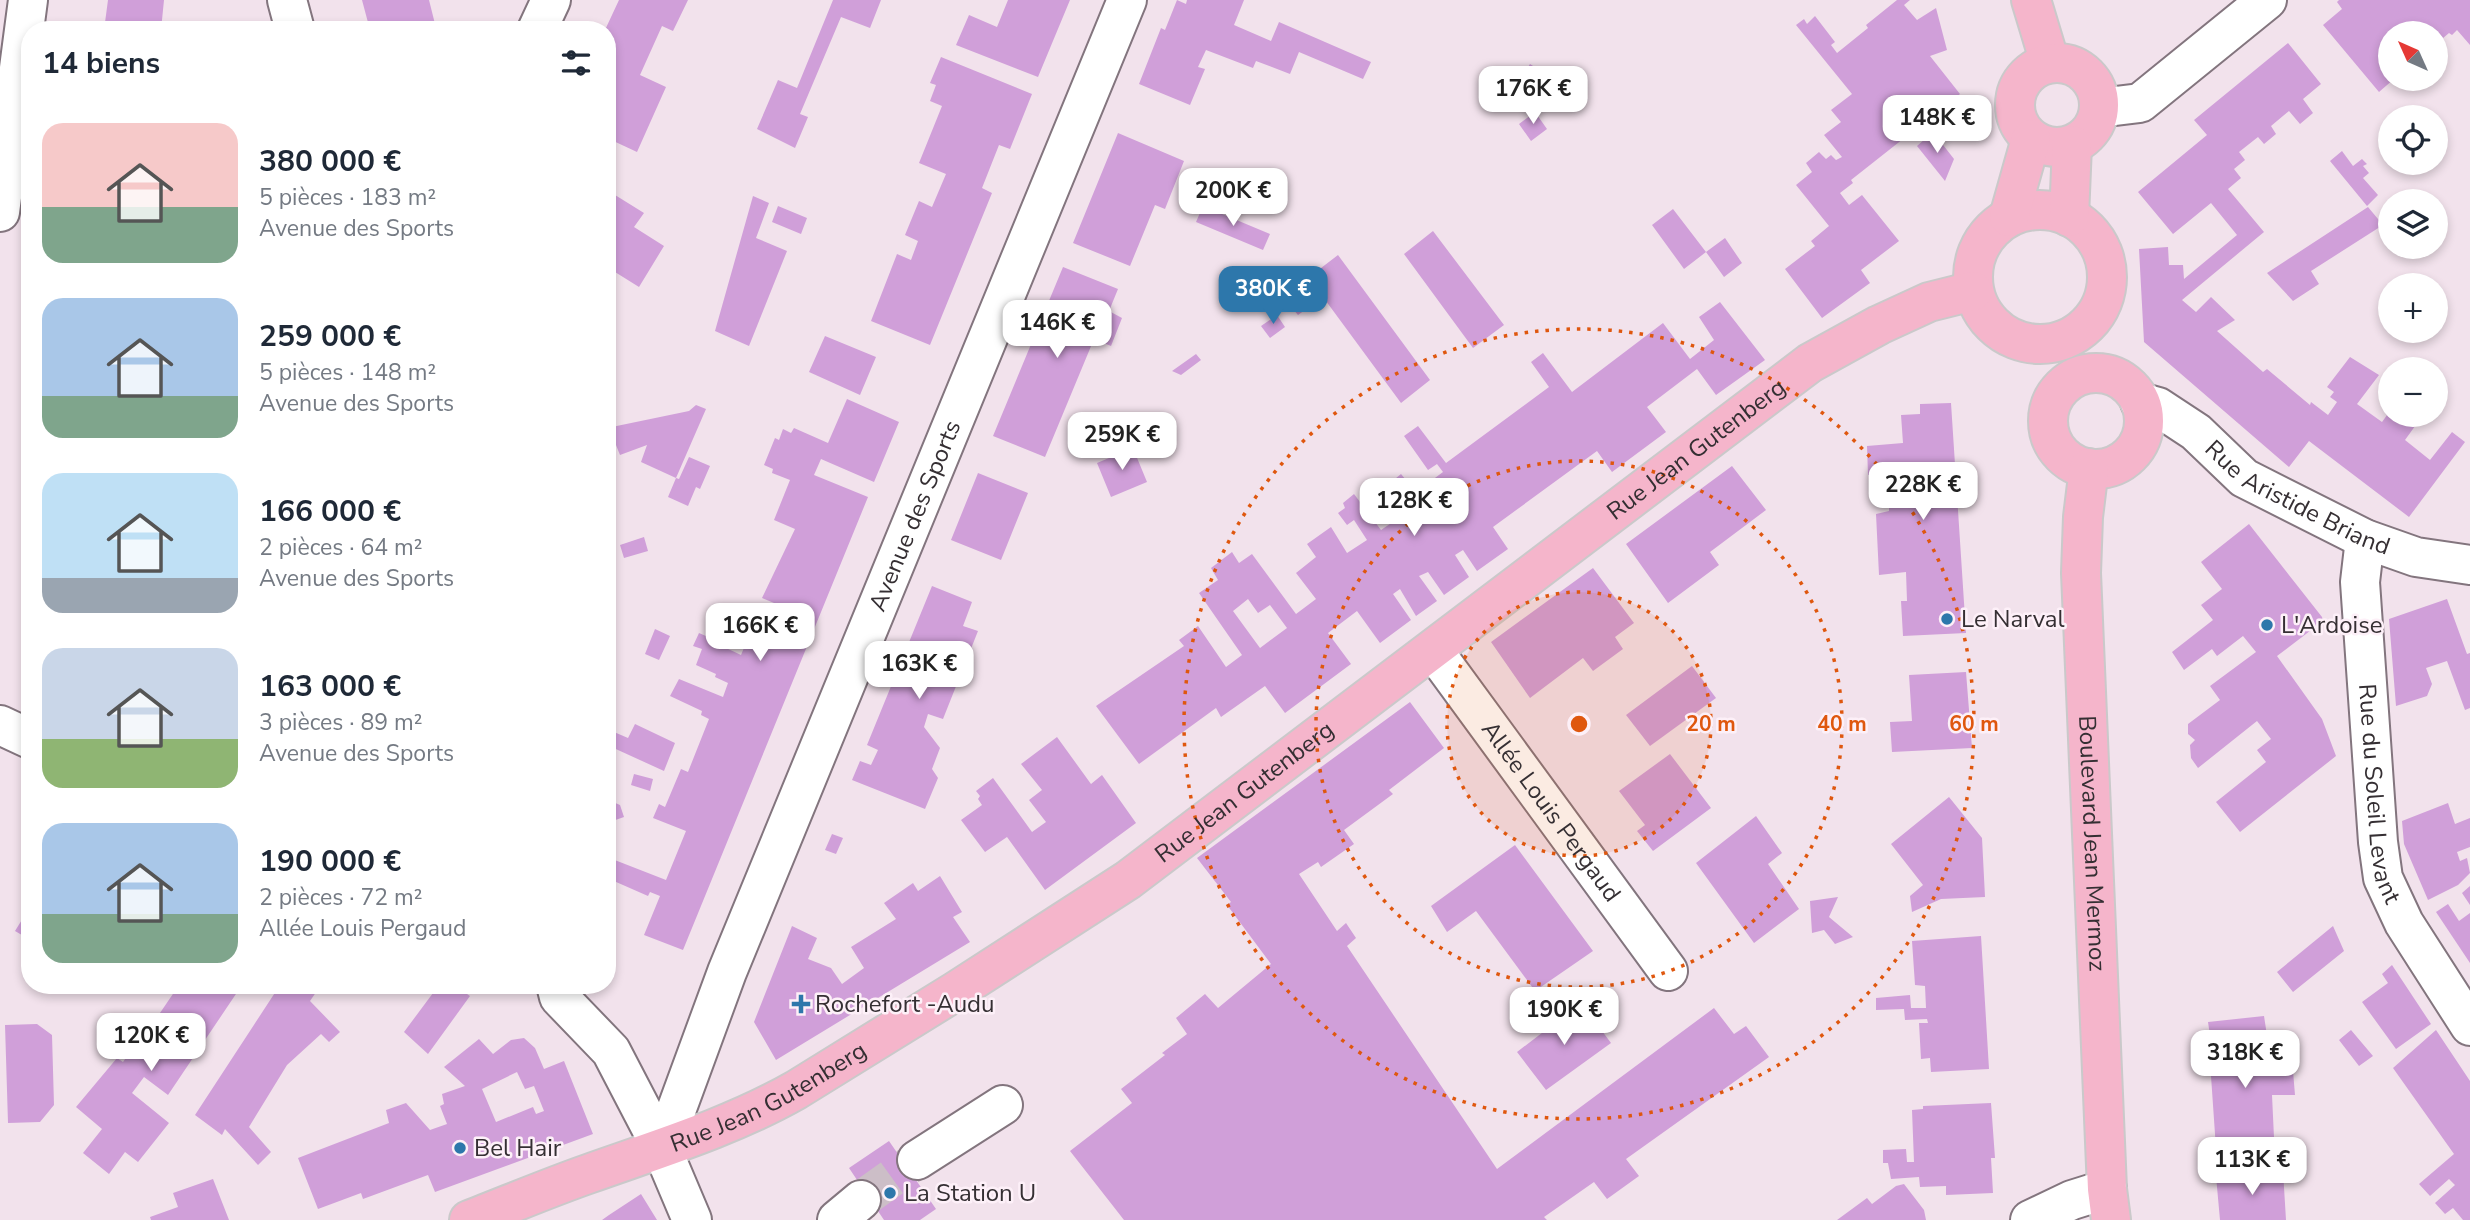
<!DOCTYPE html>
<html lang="fr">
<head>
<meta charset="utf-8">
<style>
  :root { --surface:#fff; --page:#f6f6f7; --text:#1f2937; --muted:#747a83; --accent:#2d77ab }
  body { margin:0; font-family:"Nunito Sans",sans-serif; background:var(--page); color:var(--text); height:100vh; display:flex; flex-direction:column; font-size:26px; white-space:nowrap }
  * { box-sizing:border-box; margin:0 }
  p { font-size:23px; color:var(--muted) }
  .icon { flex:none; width:38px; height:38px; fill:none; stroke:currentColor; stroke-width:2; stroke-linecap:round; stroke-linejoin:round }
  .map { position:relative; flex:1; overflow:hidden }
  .drawer { position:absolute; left:21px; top:21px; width:595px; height:973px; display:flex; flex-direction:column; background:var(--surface); border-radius:28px; box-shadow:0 4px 10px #0003 }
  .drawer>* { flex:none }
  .needle { width:46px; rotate:315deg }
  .fabs { position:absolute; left:2378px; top:21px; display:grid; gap:14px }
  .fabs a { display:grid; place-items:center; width:70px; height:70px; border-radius:50%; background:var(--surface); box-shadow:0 4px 10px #0003; font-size:35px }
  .price { position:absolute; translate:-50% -60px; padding:0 16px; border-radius:14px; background:#fff; color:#222; font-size:23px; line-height:46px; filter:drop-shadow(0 2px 4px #0008) }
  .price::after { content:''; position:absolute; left:50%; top:42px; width:21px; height:16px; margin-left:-10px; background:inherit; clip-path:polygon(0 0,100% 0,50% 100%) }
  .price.selected { background:var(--accent); color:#fff }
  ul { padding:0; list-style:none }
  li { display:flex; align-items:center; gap:21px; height:175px; padding:0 21px }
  li span { display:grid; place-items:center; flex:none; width:196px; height:140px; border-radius:21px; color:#555 }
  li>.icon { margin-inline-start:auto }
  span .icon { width:84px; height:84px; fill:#fffc; stroke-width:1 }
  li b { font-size:30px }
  h2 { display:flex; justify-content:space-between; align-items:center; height:84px; padding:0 21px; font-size:30px }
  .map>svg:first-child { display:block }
  .building { fill:#d09fd9; fill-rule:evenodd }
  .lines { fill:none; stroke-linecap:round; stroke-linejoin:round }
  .minor-tunnel { stroke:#ccbec7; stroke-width:38; stroke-dasharray:38 19; stroke-linecap:butt }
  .minor-casing { stroke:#83757e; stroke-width:42 }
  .major-casing { stroke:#cac9ca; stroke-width:42 }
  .minor { stroke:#fff; stroke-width:38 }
  .major { stroke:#f5b5cb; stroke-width:38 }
  .ring { fill:none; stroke:#df570e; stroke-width:3.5; stroke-dasharray:3.5 7 }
  .poi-dot { fill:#2d77ab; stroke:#fdf0f8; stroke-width:2.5 }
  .labels { text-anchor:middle; stroke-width:5; stroke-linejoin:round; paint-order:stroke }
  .street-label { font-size:24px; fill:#352f33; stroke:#fdf0f8 }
  .poi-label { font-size:24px; fill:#352f33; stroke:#fdf0f8; text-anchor:start }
  .centre { fill:#df570e; stroke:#fdf0f8; stroke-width:3.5 }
  .ring-label { font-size:21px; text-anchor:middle; font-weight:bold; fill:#df570e; stroke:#fdf0f8; stroke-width:5; stroke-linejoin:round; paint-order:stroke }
</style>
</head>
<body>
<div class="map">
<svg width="2470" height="1220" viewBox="0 0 2470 1220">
  <rect width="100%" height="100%" fill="#f2e2ec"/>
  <path class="building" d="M108 0H164L161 30H104Z
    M362 0H429L435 24 412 30H370Z
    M619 0H688L673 31 662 26 640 75 666 87 637 152 607 138V30H605Z
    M833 0H881L870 28 841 17 800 114 808 117 795 148 757 129 778 80 797 88Z
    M1008 0H1070L1038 77 956 45 969 15 997 27Z
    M1177 0 1186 4 1187 0H1244L1234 25 1271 41 1279 22 1371 62 1363 79 1299 52 1290 74 1256 61 1253 68 1206 50 1198 67 1205 69 1190 105 1139 84 1161 28 1165 30Z
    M1897 0H1910L1904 5 1917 20 1936 8 1947 50 1930 56 1960 94 1851 180 1853 183 1840 193 1849 205 1862 195 1899 241 1861 270 1870 283 1822 318 1785 269 1815 246 1811 241 1829 226 1796 185 1812 172 1806 163 1819 152 1826 159 1831 155 1836 160 1842 157 1824 135 1841 122 1831 110 1852 94 1796 25 1804 19 1807 24 1815 16 1835 42 1831 45 1837 53 1868 28 1866 25Z
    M2339 0H2470V45L2457 30 2452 35 2449 33 2436 44V33H2390V79H2394L2379 92 2323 25 2342 9 2337 2Z
    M2288 43 2321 84 2303 99 2313 113 2300 124 2289 111 2271 126 2276 134 2264 144 2258 137 2239 152 2245 160 2234 169 2241 178 2228 189 2264 232 2182 300 2196 312 2211 297 2235 320 2217 331 2263 372 2267 369 2310 405 2311 402 2328 415 2337 402 2330 397 2334 392 2327 387 2350 357 2379 375 2357 404 2382 422 2390 411V415H2423L2405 440 2430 460 2452 432 2465 442 2409 517 2309 441 2289 467 2144 342 2139 249 2168 247 2169 265H2183L2184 279 2237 235 2211 203 2173 234 2138 192 2207 135 2194 120Z
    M941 57 1032 94 1010 149 999 145 982 188 992 193 930 345 871 321 897 254 911 260 918 241 905 235 919 201 932 207 946 174 919 163 942 106 930 101 936 85 930 83Z
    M1530 64 1547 75 1537 91 1520 80Z
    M1535 112 1547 129 1531 141 1519 124Z
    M1933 132 1954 159 1945 181 1917 146Z
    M1118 133 1184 161 1165 209 1155 205 1130 266 1073 243Z
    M2342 151 2353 166 2362 159 2367 164 2363 166 2369 173 2363 178 2378 195 2367 206 2330 161Z
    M607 190 644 213 634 227 664 246 639 287 607 267Z
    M753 196 769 203 756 238 787 251 749 346 715 331Z
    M778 206 807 218 801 234 772 222Z
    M1203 206 1270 234 1263 250 1196 222Z
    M2368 207 2383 225 2311 271 2319 284 2293 301 2267 273Z
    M1673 209 1706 252 1725 238 1742 263 1724 277 1706 252 1684 269 1652 225Z
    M1433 231 1504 325 1473 348 1404 254Z
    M1338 255 1430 380 1401 403 1323 297 1298 315 1287 302 1312 283 1308 278Z
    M1063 267 1118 289 1109 311 1122 318 1111 346 1094 339 1045 457 993 436Z
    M1720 302 1765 360 1716 395 1697 369 1647 407 1666 432 1612 472 1597 451 1493 527 1508 549 1477 571 1463 550 1455 555 1469 577 1444 595 1428 572 1419 576 1437 601 1416 616 1400 589 1393 594 1411 620 1380 643 1357 611 1328 633 1351 664 1285 713 1265 686 1221 717 1216 708 1139 764 1096 706 1184 646 1179 640 1198 626 1226 667 1242 655 1199 593 1218 580 1211 568 1232 552 1239 563 1252 554 1296 614 1316 599 1296 573 1316 557 1307 544 1331 527 1347 553 1367 540 1354 520 1347 525 1338 513 1345 508 1343 503 1354 494 1381 530 1409 511 1390 483 1401 474 1416 492 1443 472 1437 464 1428 470 1404 436 1418 426 1446 463 1549 387 1531 362 1543 353 1572 392 1663 323 1690 359 1714 340 1699 317ZM1248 599 1258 613 1270 605 1287 628 1260 648 1233 611Z
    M1277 315 1285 327 1270 338 1261 326Z
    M825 336 876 357 860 395 809 372Z
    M1196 354 1201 360 1181 375 1172 371Z
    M847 399 899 422 874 482 821 459 814 475 868 497 683 950 644 935 660 896 650 892 648 896 607 878V857L666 880 686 831 653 818 659 804 665 807 681 769 688 772 709 719 701 715 702 711 670 696 679 679 723 697 728 683 715 677 716 674 696 665 702 649 693 646 699 633 724 644V647L741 655 756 619 765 623 774 603 762 598 795 529 774 520 790 480 772 473 773 469 764 465 775 438 779 440 783 429 791 433 794 428 828 443Z
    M1951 403 1966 633 1903 636 1901 601H1907L1906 572 1879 575 1876 514 1889 511V474L1868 475 1867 446 1903 443 1901 415 1920 414V404Z
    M696 405 706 409 676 478 641 462 647 445 620 455 616 445 607 449V428L689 411Z
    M1133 448 1147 482 1111 497 1097 463Z
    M689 457 710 466 700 489 696 487 688 506 668 497 676 478 679 479Z
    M1732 466 1766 510 1710 552 1719 565 1668 603 1626 544Z
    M978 473 1028 493 1001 560 951 540Z
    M2249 524 2322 617 2323 621 2277 656 2322 719 2336 756 2240 832 2216 802 2266 762 2257 750 2271 739 2257 721 2198 768 2191 758 2190 745 2195 740 2188 734V724L2220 700 2210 686 2256 652 2243 636 2217 656 2212 649 2184 670 2172 652 2213 620 2201 605 2222 589 2201 562Z
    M644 537 648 551 624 558 620 545Z
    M1593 568 1634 623 1615 637 1623 649 1593 671 1583 658 1530 698 1491 642Z
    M932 586 972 602 963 626 978 631 943 719 928 714 924 727 940 748 932 769 938 778 925 809 852 780 860 761 871 765 878 750 867 745Z
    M2447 599 2467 654 2470 653V708L2465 710 2447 661 2426 668 2432 684 2427 696 2396 706 2389 619Z
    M655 629 670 636 659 660 645 654Z
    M30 633V655L21 651Z
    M1692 666 1716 698 1650 746 1626 715Z
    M1966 672 1972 748 1892 752 1890 722 1912 721 1909 675Z
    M1410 702 1444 748 1389 790 1393 794 1344 830 1354 844 1321 867 1318 862 1299 874 1337 931 1346 923 1356 938 1347 946 1497 1169 1714 1008 1734 1034 1746 1026 1769 1057 1626 1159 1639 1176 1607 1199 1594 1182 1544 1217 1547 1220H1124L1070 1151 1132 1103 1121 1089 1165 1055 1162 1053 1187 1034 1176 1018 1205 994 1218 1008 1271 964 1227 905 1231 902 1197 858Z
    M635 724 675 743 664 771 607 745V729L628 738Z
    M1057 737 1091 784 1102 775 1136 823 1045 890 1007 837 985 852 961 820 982 805 978 799 980 796 976 791 993 778 1032 832 1046 822 1029 800 1042 790 1021 764Z
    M1670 754 1711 808 1653 851 1637 831 1645 825 1619 791Z
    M634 774 653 779 650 791 631 785Z
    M607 785 613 802 620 805 624 817 607 823Z
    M1949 797 1982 838 1985 897 1941 899 1912 912 1910 896 1923 885 1891 844Z
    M2448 803 2455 824 2470 818V847L2457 852 2460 861 2467 858 2470 873 2458 885 2428 900 2404 844 2402 821Z
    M1756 816 1782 853 1768 864 1799 909 1754 943 1696 863Z
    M832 834 843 838 836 854 825 850Z
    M1515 845 1593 951 1535 991 1476 911 1447 932 1431 906Z
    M30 850V868L21 862Z
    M940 876 962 912 953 917 970 942 776 1060 754 1022 792 926 817 938 808 959 831 968 842 984 864 968 851 947 896 919 884 903 913 883 918 891Z
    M2470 886V905L2462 893Z
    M1838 897 1829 917 1853 937 1835 944 1824 930 1812 933 1810 901Z
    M2448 904 2459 921 2470 913V963L2436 912Z
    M28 910 30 911V934L27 938 15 931Z
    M2333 926 2344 951 2293 992 2277 972Z
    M1981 936 1989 1069 1931 1072 1930 1058 1921 1059 1919 1023H1928L1927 1019 1905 1020 1904 1009 1876 1010V998L1910 995 1911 1008H1926L1925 986 1915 985 1912 941Z
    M2392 965 2431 1024 2396 1049 2362 1002 2388 983 2382 974Z
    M179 985H242L168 1095 144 1077 132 1093 169 1123 138 1162 125 1152 109 1174 83 1153 102 1129 76 1107 117 1058 123 1062 139 1039 141 1041Z
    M280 985H321L310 1001 340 1032 329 1042 321 1034 287 1065 249 1127 271 1152 258 1165 225 1129 222 1135 195 1115Z
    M421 985H454L470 996 428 1054 404 1032 433 993Z
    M1581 1003 1611 1043 1546 1090 1517 1052Z
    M2264 1016 2272 1068 2282 1059 2293 1071 2295 1095H2272L2275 1159 2217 1163 2211 1076 2216 1075 2208 1022Z
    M37 1024 52 1035 54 1105 40 1122 8 1123 5 1025Z
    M2351 1030 2373 1056 2359 1066 2339 1040Z
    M2436 1030 2470 1081V1220H2463L2453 1208 2445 1214 2435 1203 2455 1185 2449 1179 2430 1196 2419 1184 2454 1154 2393 1068Z
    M524 1038 535 1048 544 1069 564 1061 593 1134 435 1192 428 1175 363 1199 361 1193 318 1209 298 1158 389 1123 386 1110 406 1103 430 1130 447 1124 440 1106 444 1104 442 1094 465 1086 444 1067 479 1039 493 1054 511 1040ZM517 1072 525 1089 534 1086 544 1111 536 1114 533 1107 496 1122 482 1089Z
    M1991 1103 1995 1158H1991L1993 1193 1946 1195V1186L1920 1187 1919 1177 1891 1179 1888 1163H1883V1150L1906 1149 1907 1162H1914L1912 1110 1923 1109V1106Z
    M889 1141 936 1209 920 1220H884L849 1168Z
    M2283 1171 2286 1220H2220L2216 1176Z
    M213 1179 229 1220H151L150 1217 178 1207 173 1193Z
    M1904 1184 1924 1210 1926 1220H1837L1867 1198 1872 1204 1896 1186Z
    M641 1194 657 1220H602L609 1215Z"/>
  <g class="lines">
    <path class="minor-tunnel" d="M861 1200 917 1160"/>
    <g class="minor-casing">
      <g id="minor">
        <path d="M287 0 295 30"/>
        <path d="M537 30 551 0"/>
        <path d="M2099 108 2140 103 2267 0"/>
        <path d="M0 212 28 0"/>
        <path id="s1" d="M2140 402 2158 407 2196 432 2244 478 2365 539 2416 557 2470 565"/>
        <path id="s2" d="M2365 539 2360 582 2378 842 2383 878 2404 923 2470 1026"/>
        <path id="s3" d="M1433 650 1668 971"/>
        <path d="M0 725 30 739"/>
        <path d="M556 985 559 997 611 1051 662 1149 692 1220"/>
        <path id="s4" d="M662 1149 727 972 1127 0"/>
        <path d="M917 1160 1003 1105"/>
        <path d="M837 1220 861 1200"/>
        <path d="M2030 1220 2072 1200 2107 1189"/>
      </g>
    </g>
    <g class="major-casing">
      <g id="major">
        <path d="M2031 0 2050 63"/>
        <circle cx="2057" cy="105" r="42"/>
        <circle cx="2040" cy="277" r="67"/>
        <path d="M2009 217 2031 139"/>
        <path d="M2069 217 2072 145"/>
        <circle cx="2096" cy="421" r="48"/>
        <path id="s5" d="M2089 468 2083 517 2081 573 2107 1189 2111 1220"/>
        <path id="s6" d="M469 1220C508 1205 548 1188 588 1174 658 1149 731 1127 796 1090L956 991 1128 880 1810 363 1879 325 1929 302 1973 291"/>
      </g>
    </g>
    <use href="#minor" class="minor"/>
    <use href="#major" class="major"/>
  </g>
  <circle cx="1579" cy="724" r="132" fill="#df570e" fill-opacity=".12"/>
  <g class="ring">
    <circle cx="1579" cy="724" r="132"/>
    <circle cx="1579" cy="724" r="263"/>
    <circle cx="1579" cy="724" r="395"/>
  </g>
  <g class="poi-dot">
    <circle cx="1947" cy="619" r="7"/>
    <circle cx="2267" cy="625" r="7"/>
    <path d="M797.5 993.5h7v7h7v7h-7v7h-7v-7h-7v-7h7z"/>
    <circle cx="460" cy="1148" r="7"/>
    <circle cx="890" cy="1193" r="7"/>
  </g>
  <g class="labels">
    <g class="street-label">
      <text dy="8" stroke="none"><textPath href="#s6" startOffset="1458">Rue Jean Gutenberg</textPath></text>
      <text dy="8" stroke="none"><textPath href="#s1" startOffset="187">Rue Aristide Briand</textPath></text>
      <text dy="8" stroke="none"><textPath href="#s4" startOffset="682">Avenue des Sports</textPath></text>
      <text dy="8" stroke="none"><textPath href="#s2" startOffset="256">Rue du Soleil Levant</textPath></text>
      <text dy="8" stroke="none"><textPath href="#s6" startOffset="891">Rue Jean Gutenberg</textPath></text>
      <text dy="8" stroke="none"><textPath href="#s3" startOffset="200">Allée Louis Pergaud</textPath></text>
      <text dy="8" stroke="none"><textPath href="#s5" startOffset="376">Boulevard Jean Mermoz</textPath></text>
      <text dy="8" stroke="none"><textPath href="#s6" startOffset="324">Rue Jean Gutenberg</textPath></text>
    </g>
    <g class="poi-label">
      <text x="1961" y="627">Le Narval</text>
      <text x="2281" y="633">L'Ardoise</text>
      <text x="815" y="1012">Rochefort -Audu</text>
      <text x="474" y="1156">Bel Hair</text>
      <text x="904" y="1201">La Station U</text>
    </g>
  </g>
  <circle cx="1579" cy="724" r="10" class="centre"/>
  <g class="ring-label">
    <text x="1711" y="731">20 m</text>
    <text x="1842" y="731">40 m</text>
    <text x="1974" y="731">60 m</text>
  </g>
</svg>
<div class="fabs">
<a><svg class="needle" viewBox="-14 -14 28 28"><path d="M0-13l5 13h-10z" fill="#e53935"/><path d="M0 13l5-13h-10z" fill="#747a83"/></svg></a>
<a><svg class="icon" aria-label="locate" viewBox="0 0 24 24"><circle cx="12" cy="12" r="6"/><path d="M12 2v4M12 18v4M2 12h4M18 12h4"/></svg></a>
<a><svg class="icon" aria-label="layers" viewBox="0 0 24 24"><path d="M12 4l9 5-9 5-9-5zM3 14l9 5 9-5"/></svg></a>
<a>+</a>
<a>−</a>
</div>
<b class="price" style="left:1533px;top:126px">176K €</b>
<b class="price" style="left:1937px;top:155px">148K €</b>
<b class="price" style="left:1233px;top:228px">200K €</b>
<b class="price selected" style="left:1273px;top:326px">380K €</b>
<b class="price" style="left:1057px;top:360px">146K €</b>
<b class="price" style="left:1122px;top:472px">259K €</b>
<b class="price" style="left:1923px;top:522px">228K €</b>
<b class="price" style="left:1414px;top:538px">128K €</b>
<b class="price" style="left:760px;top:663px">166K €</b>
<b class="price" style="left:919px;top:701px">163K €</b>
<b class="price" style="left:1564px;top:1047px">190K €</b>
<b class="price" style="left:151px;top:1073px">120K €</b>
<b class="price" style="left:2245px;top:1090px">318K €</b>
<b class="price" style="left:2252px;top:1197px">113K €</b>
<section class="drawer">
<h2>14 biens<svg class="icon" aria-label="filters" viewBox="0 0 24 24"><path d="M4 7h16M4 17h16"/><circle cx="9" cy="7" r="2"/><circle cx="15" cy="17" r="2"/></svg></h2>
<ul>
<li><span style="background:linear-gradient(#f6c9c9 60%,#7fa58c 0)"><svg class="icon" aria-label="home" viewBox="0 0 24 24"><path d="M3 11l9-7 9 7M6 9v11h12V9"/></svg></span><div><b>380 000 €</b><p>5 pièces · 183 m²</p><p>Avenue des Sports</p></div></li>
<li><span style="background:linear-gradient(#a9c7e8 70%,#7fa58c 0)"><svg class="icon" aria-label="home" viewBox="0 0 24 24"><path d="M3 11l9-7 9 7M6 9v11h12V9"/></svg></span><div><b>259 000 €</b><p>5 pièces · 148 m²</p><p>Avenue des Sports</p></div></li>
<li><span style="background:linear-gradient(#bfe0f5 75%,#9aa5b1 0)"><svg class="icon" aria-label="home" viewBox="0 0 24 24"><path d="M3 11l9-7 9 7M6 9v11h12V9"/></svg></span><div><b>166 000 €</b><p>2 pièces · 64 m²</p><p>Avenue des Sports</p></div></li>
<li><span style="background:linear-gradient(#c9d6e8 65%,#8fb573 0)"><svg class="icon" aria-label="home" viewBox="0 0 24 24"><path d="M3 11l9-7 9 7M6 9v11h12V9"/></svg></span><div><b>163 000 €</b><p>3 pièces · 89 m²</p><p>Avenue des Sports</p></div></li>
<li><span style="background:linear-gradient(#a9c7e8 65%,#7fa58c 0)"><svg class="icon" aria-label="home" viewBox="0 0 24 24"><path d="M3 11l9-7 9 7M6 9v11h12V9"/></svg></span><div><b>190 000 €</b><p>2 pièces · 72 m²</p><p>Allée Louis Pergaud</p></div></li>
</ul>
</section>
</div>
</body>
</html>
